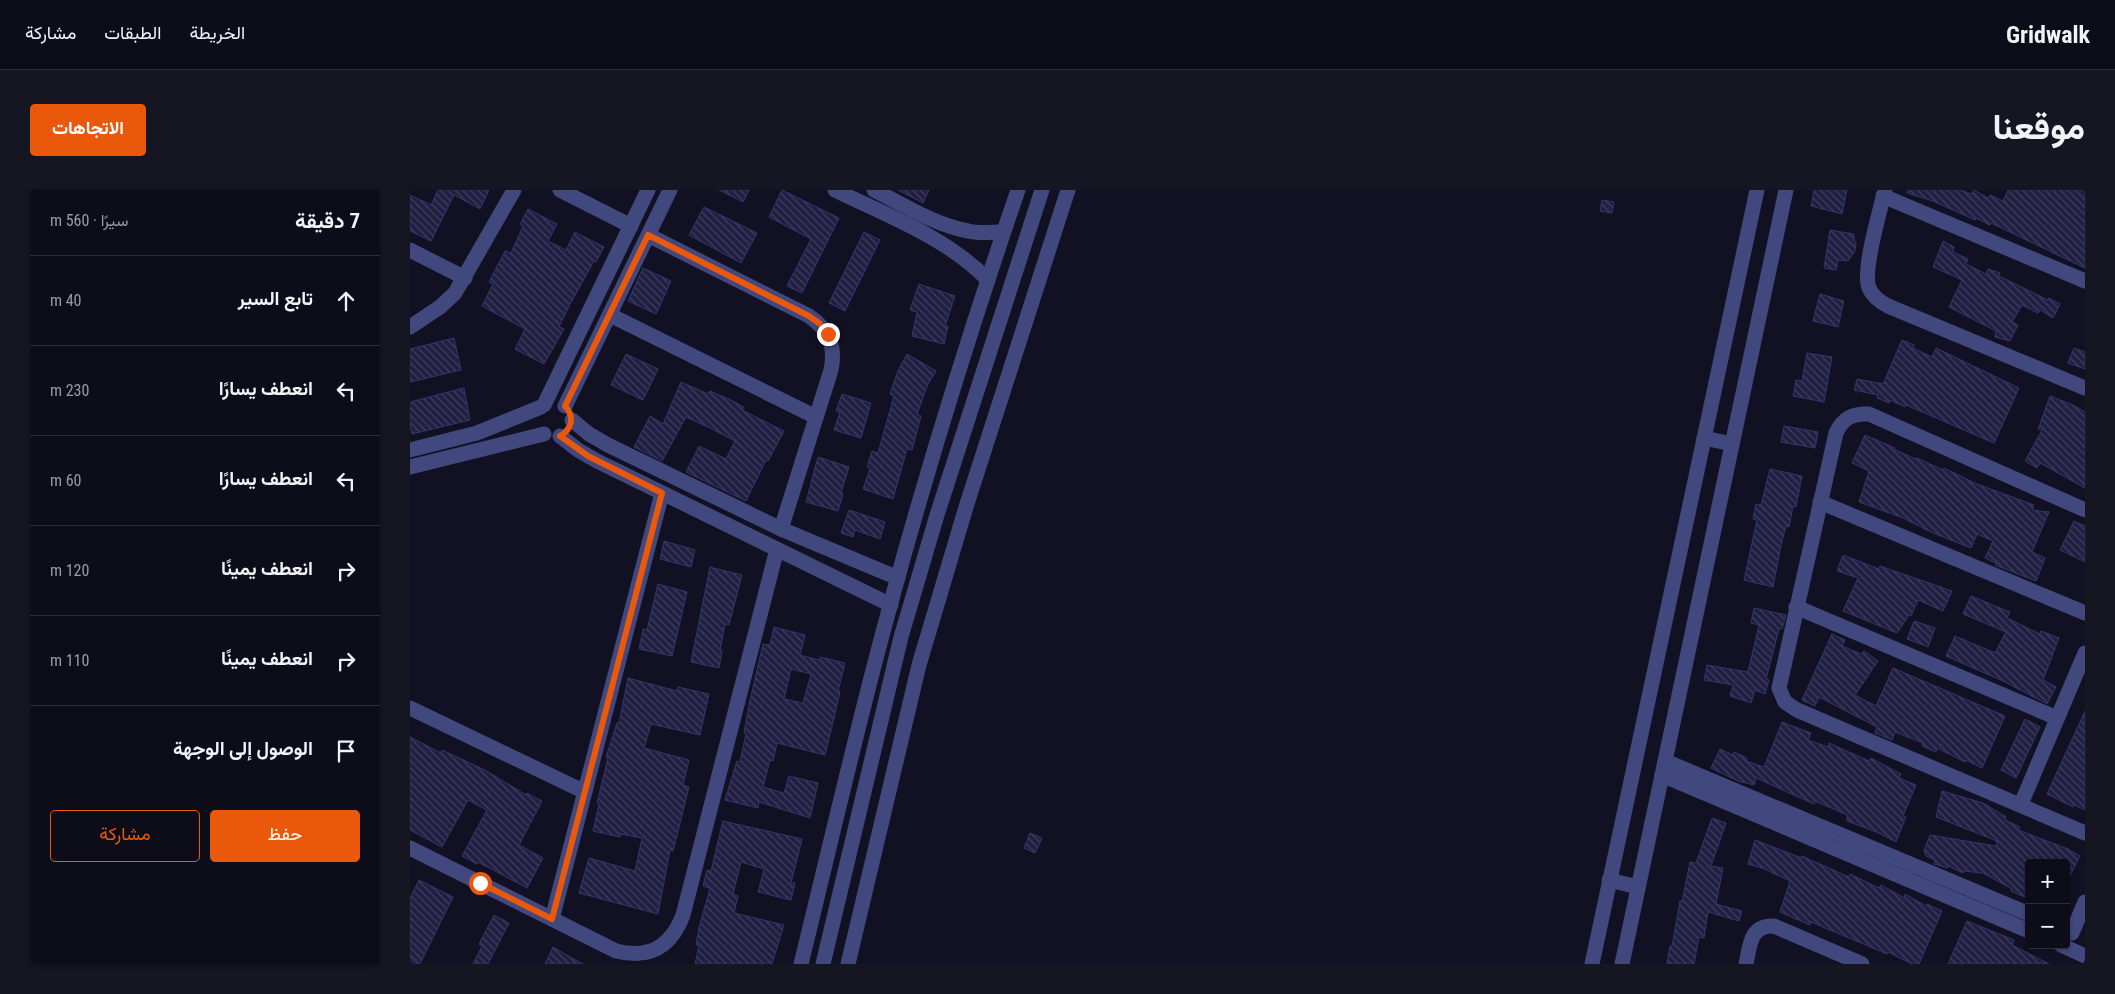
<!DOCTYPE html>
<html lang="ar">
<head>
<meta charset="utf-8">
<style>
	body { margin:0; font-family:"Roboto Condensed",Vazirmatn,sans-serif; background:#161623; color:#f1f3f6; direction:rtl }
	.controls { position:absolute; right:15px; bottom:15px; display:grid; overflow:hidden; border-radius:5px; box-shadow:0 1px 4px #0004 }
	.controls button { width:45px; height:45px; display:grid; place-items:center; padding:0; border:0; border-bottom:1px solid #2d2d39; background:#0d0d1a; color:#f1f3f6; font:25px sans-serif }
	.stop { position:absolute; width:15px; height:15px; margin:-11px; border:4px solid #ea580c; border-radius:50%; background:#fff }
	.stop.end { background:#ea580c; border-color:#fff; box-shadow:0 1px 5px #0008 }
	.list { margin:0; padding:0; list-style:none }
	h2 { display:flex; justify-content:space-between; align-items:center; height:65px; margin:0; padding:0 20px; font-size:21px }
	h2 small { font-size:16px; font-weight:400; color:#9a9ca2 }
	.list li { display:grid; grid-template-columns:32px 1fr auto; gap:15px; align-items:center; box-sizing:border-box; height:90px; padding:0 20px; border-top:1px solid #2d2d39 }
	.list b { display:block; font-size:19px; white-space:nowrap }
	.list em { font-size:16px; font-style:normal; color:#9a9ca2 }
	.actions { display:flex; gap:10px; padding:15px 20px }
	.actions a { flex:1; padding:11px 0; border:1px solid #ea580c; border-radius:5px; text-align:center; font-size:18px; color:#ea580c }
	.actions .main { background:#ea580c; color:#fff }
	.icon { flex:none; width:28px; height:28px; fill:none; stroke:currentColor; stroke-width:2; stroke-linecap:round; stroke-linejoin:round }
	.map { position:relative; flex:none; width:1675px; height:774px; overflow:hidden; direction:ltr; border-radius:5px }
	header { display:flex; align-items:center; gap:30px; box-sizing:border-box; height:70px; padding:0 25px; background:#0d0d1a; border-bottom:1px solid #2d2d39 }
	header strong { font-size:24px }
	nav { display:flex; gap:28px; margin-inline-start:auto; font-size:18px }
	.intro { display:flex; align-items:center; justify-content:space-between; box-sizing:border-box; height:120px; padding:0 30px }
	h1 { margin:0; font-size:35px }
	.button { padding:12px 22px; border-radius:5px; background:#ea580c; color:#fff; font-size:18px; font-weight:700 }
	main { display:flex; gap:30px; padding:0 30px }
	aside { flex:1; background:#0d0d1a; border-radius:5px; box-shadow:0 1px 4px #0004 }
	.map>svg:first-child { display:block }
	.building { fill:url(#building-back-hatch); stroke:#36346c; fill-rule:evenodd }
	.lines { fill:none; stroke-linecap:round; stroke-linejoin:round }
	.minor { stroke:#41487d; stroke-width:15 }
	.route { stroke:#ea580c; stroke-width:6 }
</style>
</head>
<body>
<header>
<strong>Gridwalk</strong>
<nav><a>الخريطة</a><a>الطبقات</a><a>مشاركة</a></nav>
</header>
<div class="intro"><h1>موقعنا</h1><a class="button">الاتجاهات</a></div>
<main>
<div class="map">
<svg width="1675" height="774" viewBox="0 0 1675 774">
	<defs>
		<pattern id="building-back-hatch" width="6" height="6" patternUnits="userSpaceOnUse" patternTransform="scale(1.25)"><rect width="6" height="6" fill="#201f42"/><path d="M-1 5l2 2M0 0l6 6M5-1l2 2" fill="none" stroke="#403f5e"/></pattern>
	</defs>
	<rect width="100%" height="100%" fill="#111123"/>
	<!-- building -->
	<g class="building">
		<path d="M28,0h51l-9,19 -26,-14 -23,46 -21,-10v-36l21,10z"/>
		<path d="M309,0h30l-6,12z"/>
		<path d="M372,0l57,28 -37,75 -15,-7 24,-47 -42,-22z"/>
		<path d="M488,0h31l-6,13z"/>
		<path d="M1404,0h33l-5,24 -31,-8z"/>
		<path d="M1498,0h52l12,4 2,-4 14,8 2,-3 13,6 5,-11h71l6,2v76l-94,-45 -1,2 -14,-7 -1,2 -42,-19 -26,-8z"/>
		<path d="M1192,10l12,2 -2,11 -12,-2z"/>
		<path d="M294,17l53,26 -16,30 -52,-28z"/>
		<path d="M118,19l29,15 -9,17 18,9 9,-18 29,15 -8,15 -2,-1 -25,45 -10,21 5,2 -20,35 -29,-15 10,-20 -43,-23 11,-22 -4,-2 16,-31 6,2 12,-27 -3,-2z"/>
		<path d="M1420,40l24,4v7l2,1 -1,9 -7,10 -10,-1 -2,10 -12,-2z"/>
		<path d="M454,42l16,8 -35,71 -16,-8z"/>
		<path d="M1533,51l11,6 -1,5 15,7 -2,5 20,10 2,-5 12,4 -1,3 49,24 1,-2 11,6 -7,14 -13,-8 -2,3 -16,-8 -10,17 6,3 -8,16 -15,-4 1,-6 -47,-24 13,-27 -29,-13z"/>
		<path d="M233,78l28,13 -15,33 -28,-13z"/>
		<path d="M509,94l36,12 -10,30h3l-4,18 -32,-8 5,-24 -7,-2z"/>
		<path d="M1410,104l24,7 -6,26 -25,-6z"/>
		<path d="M44,148l7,32 -51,12v-33z"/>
		<path d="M1492,150l12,5 -1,3 19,9 4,-9 83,40 -25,55 -88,-38 -1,2 -15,-7 -1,3 -12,-5 1,-3 -24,-5 3,-11 26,5z"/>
		<path d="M1664,158l11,4v17l-17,-6z"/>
		<path d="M1397,163l25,4 -8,45 -31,-6 3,-16 6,1z"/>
		<path d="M216,164l32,15 -15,31 -32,-15z"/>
		<path d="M497,164l29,17 -8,13 -11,30 4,2 -9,34 -5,-1 -14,50 -30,-10 7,-21 -3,-1 5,-16 6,2 16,-57 -4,-2 8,-23z"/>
		<path d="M271,192l27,12 2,-3 19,8 15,8 -2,3 42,21 -16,30 -2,-1 -20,41 -60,-29 13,-26 27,13 9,-18 -25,-13 -24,-11 -24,44 -28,-14 16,-31 13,8z"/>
		<path d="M54,198l6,32 -58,14 -2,-8v-24z"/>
		<path d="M432,204l29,9 -10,35 -27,-8 6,-18 -4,-1z"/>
		<path d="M1640,206l23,9 12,7v76l-45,-25 -3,5 -12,-7 17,-31 -4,-1z"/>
		<path d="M1374,236l34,6 -3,16 -34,-6z"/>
		<path d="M1455,245l30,13v2l21,9 1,-1 26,12 1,-2 33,16 57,21 -2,5 17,2 -17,40 13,6 -9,23 -41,-16 1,-2 -11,-5 8,-17 -16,-7 -6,14 -40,-16 -28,-14 -44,-16 10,-31 -17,-8z"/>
		<path d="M408,267l31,10 -8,26 2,1 -5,17 -32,-9z"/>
		<path d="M1360,279l32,7 -6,31 -3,-1 -4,21 -3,-1 -5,19 -8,42 -29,-7 13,-60 -4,-1 3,-15 5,1z"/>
		<path d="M439,320l36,12 -5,17 -25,-9 -2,7 -12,-4z"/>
		<path d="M1664,331l11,5v36l-25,-12z"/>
		<path d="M254,351l31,9 -4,17 -31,-8z"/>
		<path d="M1433,365l36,14 1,-3 72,25 -9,20 -25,-11 -7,16 -2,-1 -12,18 -54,-22 15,-33 -21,-7z"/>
		<path d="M300,377l32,8 -13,50 -4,-1 -5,26 2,1 -3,17 -28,-6z"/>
		<path d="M248,394l29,8 -15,64 -33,-7 4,-20 4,1z"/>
		<path d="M1561,406l39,16 -3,6 33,16 1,-3 18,7 -16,42 13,7 -9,17 -44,-23 -57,-25 9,-20 40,17 11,-21 -43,-18z"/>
		<path d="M1344,418l32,7 -4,14h-3l-13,50 3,1 -4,14 -10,-4 -4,13 -21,-7 3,-11 -29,-5 3,-15 41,7 11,-47 -8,-2z"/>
		<path d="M1504,431l21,7 -7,19 -21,-8z"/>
		<path d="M364,437l31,8 -5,20 19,5 1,-3 25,6 -7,28h2l-5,23 -10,41 -48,-12 -4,18 -3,-1 -7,27 21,6 5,-17 29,7 -8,35 -51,-16 -1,6 -33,-8 12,-39 3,1 6,-28 -2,-1 5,-28 14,-61 7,1zM381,479l20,5 -8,29 -19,-4z"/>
		<path d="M1422,444l13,6 -3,6 19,8 3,-3 14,10 -23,34 21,11 17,-38 112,48 -23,52 -16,-8 -1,2 -28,-14 -1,4 -14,-6 1,-3 -28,-11 -3,8 -17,-7 2,-6 -58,-30 -4,9 -13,-6z"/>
		<path d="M218,488l49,13 1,-4 31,7 -9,41 -49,-11 -7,24 45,12 -6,25 6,2 -16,64 -3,-1 -12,64 -79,-21 10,-35 46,13 7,-33 -22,-4v3l-27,-6 6,-27 -2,-1 11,-45 -2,-1 11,-34h2z"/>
		<path d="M1675,521v99l-11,-5 -1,2 -26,-13z"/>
		<path d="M1615,529l15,8 -24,51 -15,-8z"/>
		<path d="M1372,532l29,11 -3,7 20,7 1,-4 40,18 2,-3 30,16 -2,4 17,7 -13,31 3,1 -10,25 -17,-9 -32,-12v-6l-32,-14 -1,3 -58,-26 -2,7 -16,-4 -27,-13 9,-19 13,6 1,-3 13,6 -1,3 18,6z"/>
		<path d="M0,547l31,16 1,-3 43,20 41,25 1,-2 15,8 -23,44 24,13 -16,30 -49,-26 -1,2 -15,-8 25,-46 -19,-10 -26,47 -32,-17z"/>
		<path d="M1532,601l41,12 23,14 -1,3 15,7 -2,3 50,19 12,7 -14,27v-20h-37v36l-18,-8 1,-2 -29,-16 -19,-2 -1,2 -15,-7 -1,2 -13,-4 1,-4 -9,-4 -2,-5 6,-16 66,11 1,-5 -61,-24z"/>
		<path d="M1302,628l14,5 -15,43 12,2 -7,36 26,7 -3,10 -31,-9 -4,26 -5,-1 -5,27h-27l3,-18h2l8,-45 2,1 8,-40 6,1z"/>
		<path d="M313,631l79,18 -11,44h4l-4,17 -33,-8 6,-23 -23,-7 -8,32 5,2 -4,17 50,12 -12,39h-77l4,-18 -3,-1 3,-17 11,-40 -7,-2 4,-16 4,1z"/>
		<path d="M620,643l12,5 -7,15 -11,-5z"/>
		<path d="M1345,650l47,18v-2l47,21 1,-3 29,14 2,-3 23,13 1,-4 21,12 1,-2 15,7 -23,53h-7l-24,-12 -1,2 -76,-32 -1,3 -30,-13 10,-31 -28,-13 -14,-4z"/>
		<path d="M9,690l34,17 -33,67h-10v-66z"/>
		<path d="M84,725l15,8 -21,41h-15l9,-18 -3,-2z"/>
		<path d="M1557,731l47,19 -2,5 37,19h-101z"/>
		<path d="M143,757l17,10 13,7h-38z"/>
	</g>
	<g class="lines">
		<!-- minor -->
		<g class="minor">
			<path d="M150,0l71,36"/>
			<path d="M425,0c53,26 111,47 153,90"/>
			<path d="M464,0c30,15 61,35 94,41 11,3 24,1 35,1"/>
			<path d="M1475,0c-5,21 -23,81 -16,98 4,9 11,14 19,18l197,82"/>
			<path d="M1473,6l202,85"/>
			<path d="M238,45l161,81c20,14 27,30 22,54l-50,159"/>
			<path d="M0,60l55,28"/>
			<path d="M200,125l206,102"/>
			<path d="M0,137l30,-20 15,-14 59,-103"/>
			<path d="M134,215l104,-215"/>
			<path d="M155,216l105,-216"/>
			<path d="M162,230l17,14 19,11 173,84 117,49"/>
			<path d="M150,246l18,14 19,11 294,144"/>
			<path d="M1294,248l28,6"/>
			<path d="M0,260l67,-17 64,-26"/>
			<path d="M0,277l134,-33"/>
			<path d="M1410,312l265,111"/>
			<path d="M1675,320l-216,-96c-16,-1 -26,4 -33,19l-57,255 6,14 12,8 288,123"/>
			<path d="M1386,417l261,111"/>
			<path d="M0,518l175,84"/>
			<path d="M1255,571l364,153"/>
			<path d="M1252,585l367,156"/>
			<path d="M1611,614l64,-151"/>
			<path d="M0,658l206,103c33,8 55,-4 67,-36l94,-366"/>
			<path d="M1199,690l29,7"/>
			<path d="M142,729l110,-426"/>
			<path d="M1662,743l13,-31"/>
			<path d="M1651,755l24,11"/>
			<path d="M391,774c24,-98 47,-197 72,-294 42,-162 91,-322 145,-480"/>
			<path d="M413,774l78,-327 36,-122 105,-325"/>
			<path d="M438,774l71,-299 47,-158 102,-317"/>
			<path d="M1182,774l165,-774"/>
			<path d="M1212,774l164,-774"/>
			<path d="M1336,774c4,-19 4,-39 28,-38l88,38"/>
		</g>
	</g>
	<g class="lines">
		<!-- route -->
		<path class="route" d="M70,693l72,36 110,-426 -74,-37 -28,-20c12,-7 15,-19 5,-30l83,-171 161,81 11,8 8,10"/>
	</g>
</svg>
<div class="controls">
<button>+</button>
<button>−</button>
</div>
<div class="stop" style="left:70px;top:693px"></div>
<div class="stop end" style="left:418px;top:144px"></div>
</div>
<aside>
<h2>7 دقيقة<small>سيرًا · 560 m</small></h2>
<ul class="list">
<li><svg class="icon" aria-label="ahead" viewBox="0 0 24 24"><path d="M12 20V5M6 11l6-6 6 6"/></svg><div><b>تابع السير</b></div><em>40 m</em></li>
<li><svg class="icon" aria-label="left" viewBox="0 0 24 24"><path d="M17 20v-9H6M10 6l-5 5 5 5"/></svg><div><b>انعطف يسارًا</b></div><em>230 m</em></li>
<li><svg class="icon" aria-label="left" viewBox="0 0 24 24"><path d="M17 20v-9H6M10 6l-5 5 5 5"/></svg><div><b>انعطف يسارًا</b></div><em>60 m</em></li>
<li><svg class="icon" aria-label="right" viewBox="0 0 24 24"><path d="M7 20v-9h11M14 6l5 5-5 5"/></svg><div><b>انعطف يمينًا</b></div><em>120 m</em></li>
<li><svg class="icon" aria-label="right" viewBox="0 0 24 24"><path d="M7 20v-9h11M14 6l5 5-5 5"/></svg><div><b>انعطف يمينًا</b></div><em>110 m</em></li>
<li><svg class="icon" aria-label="arrive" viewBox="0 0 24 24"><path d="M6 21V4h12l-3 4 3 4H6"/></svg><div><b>الوصول إلى الوجهة</b></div></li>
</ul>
<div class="actions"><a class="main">حفظ</a><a>مشاركة</a></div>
</aside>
</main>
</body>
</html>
